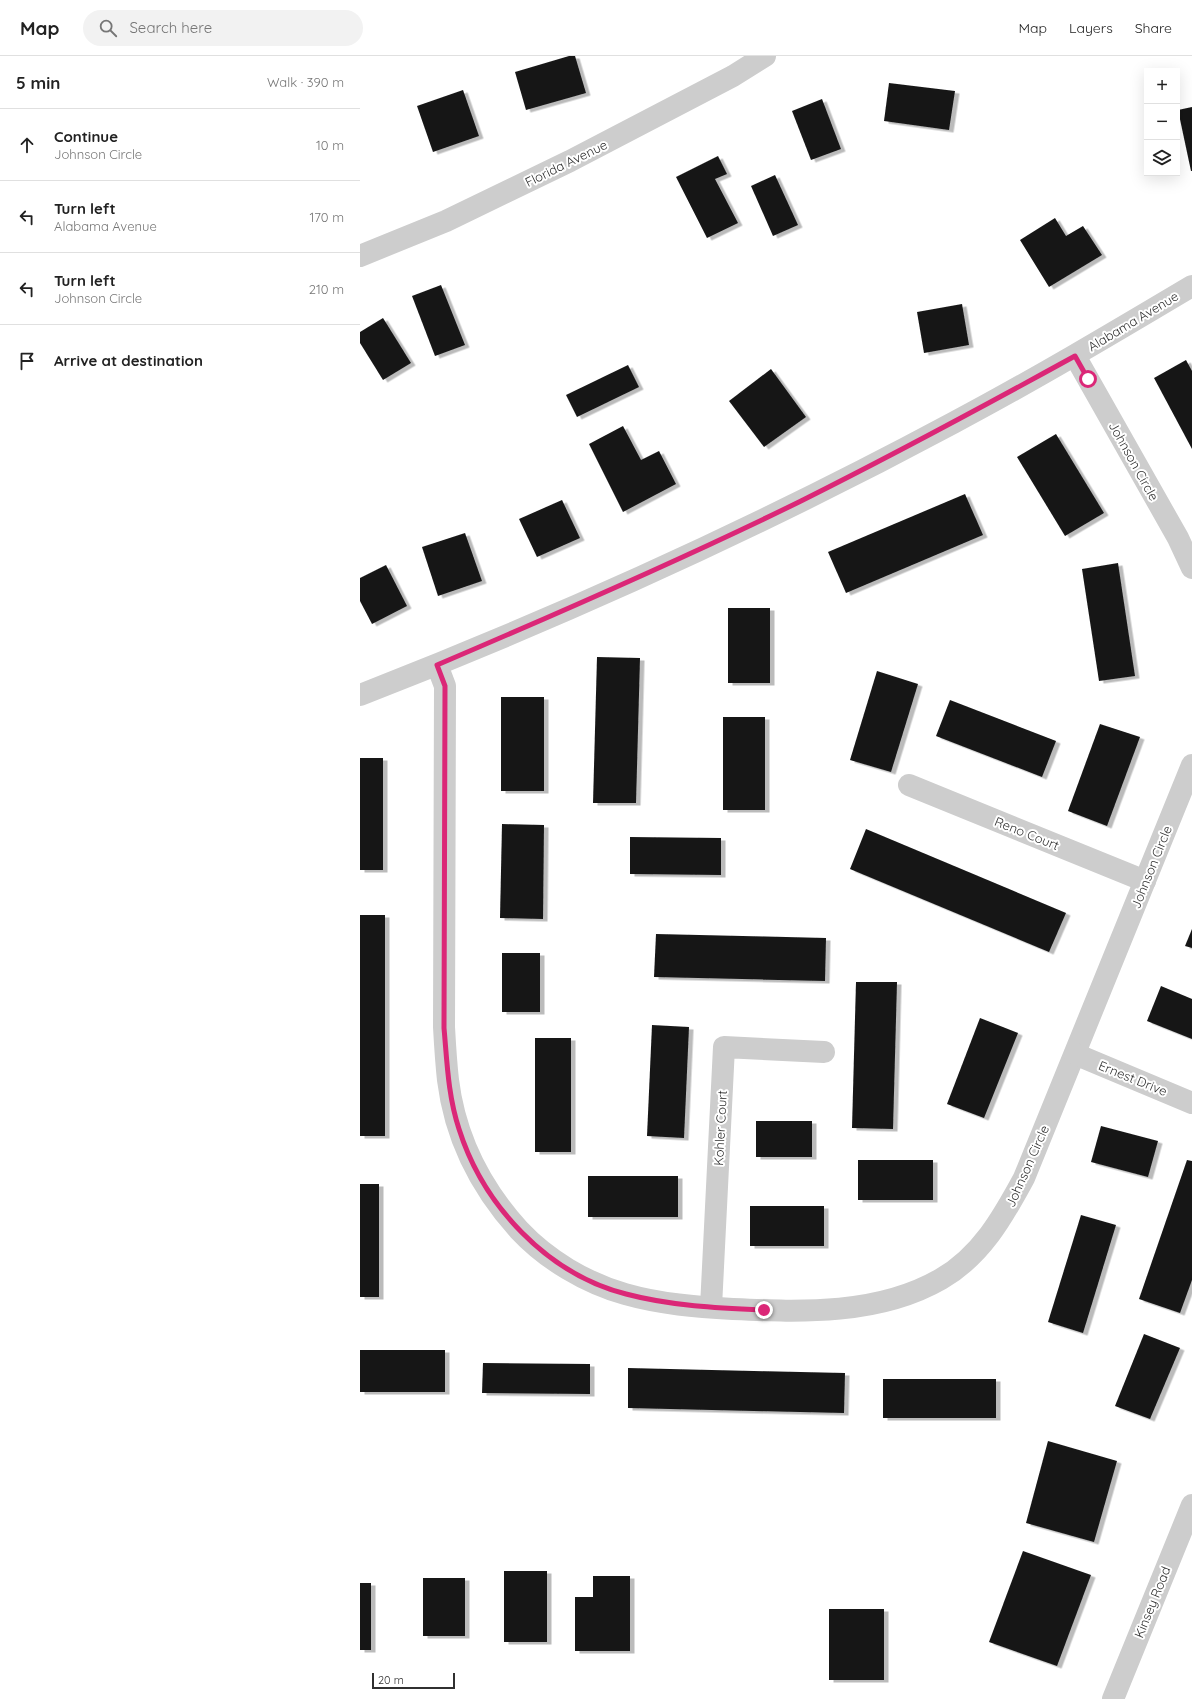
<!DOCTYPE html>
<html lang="en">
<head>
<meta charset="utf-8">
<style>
	body { margin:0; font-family:Quicksand,sans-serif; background:#f2f2f2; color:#222 }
	.controls { position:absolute; right:12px; top:12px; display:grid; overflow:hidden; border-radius:0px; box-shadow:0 4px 16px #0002 }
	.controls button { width:36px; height:36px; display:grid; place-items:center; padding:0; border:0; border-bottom:1px solid #e0e0e0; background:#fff; color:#222; font:20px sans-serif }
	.scale { position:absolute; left:12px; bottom:10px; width:83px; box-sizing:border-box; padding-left:4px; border:2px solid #303030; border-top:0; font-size:11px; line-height:14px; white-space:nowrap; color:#303030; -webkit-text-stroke:3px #fff; paint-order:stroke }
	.stop { position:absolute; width:12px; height:12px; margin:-9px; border:3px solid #db2777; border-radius:50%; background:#fff }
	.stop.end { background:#db2777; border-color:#fff; box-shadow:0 1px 4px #0008 }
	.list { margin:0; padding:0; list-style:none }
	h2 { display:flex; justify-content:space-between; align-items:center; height:52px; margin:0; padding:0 16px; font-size:17px }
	h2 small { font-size:13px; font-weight:400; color:#767676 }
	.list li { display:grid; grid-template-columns:26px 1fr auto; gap:12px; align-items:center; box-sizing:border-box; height:72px; padding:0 16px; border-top:1px solid #e0e0e0 }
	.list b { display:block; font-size:15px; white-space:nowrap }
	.list p { margin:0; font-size:13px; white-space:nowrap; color:#767676 }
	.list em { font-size:13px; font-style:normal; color:#767676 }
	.icon { flex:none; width:22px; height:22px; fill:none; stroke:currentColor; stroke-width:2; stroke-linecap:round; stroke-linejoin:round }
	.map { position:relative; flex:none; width:832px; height:1643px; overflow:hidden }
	header { display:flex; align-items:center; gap:24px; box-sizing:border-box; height:56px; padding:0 20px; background:#fff; border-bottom:1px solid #e0e0e0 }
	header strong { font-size:19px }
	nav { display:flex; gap:22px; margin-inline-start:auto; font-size:14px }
	.search { width:280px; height:36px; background:#f2f2f2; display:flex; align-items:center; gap:10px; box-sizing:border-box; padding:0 14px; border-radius:22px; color:#767676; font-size:15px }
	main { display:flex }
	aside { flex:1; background:#fff }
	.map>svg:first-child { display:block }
	.building { fill:#171717; filter:url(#shadow) }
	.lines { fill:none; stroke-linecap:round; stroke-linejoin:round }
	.minor { stroke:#cdcdcd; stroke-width:22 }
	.route { stroke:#db2777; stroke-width:5 }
	.labels { text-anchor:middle; stroke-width:4; stroke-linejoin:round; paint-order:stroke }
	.street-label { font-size:13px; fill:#303030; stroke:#fff }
</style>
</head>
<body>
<header>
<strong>Map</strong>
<div class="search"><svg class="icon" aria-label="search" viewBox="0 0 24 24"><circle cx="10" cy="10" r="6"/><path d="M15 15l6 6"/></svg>Search here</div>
<nav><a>Map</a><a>Layers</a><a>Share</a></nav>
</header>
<main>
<aside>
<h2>5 min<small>Walk · 390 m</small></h2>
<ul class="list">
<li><svg class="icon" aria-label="ahead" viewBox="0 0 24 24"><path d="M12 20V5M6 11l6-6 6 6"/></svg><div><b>Continue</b><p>Johnson Circle</p></div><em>10 m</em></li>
<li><svg class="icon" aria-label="left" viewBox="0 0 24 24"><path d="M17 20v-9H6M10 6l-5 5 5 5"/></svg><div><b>Turn left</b><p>Alabama Avenue</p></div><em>170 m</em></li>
<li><svg class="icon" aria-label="left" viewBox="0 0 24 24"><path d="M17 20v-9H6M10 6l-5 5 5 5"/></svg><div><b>Turn left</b><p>Johnson Circle</p></div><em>210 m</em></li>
<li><svg class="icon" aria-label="arrive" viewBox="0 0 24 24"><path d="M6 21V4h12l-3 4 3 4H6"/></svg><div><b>Arrive at destination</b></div></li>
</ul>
</aside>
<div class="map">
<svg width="832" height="1643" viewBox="0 0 832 1643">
	<defs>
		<filter id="shadow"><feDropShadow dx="4.5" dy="2.5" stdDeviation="0" flood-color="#0004"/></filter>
	</defs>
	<rect width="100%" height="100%" fill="#fff"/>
	<!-- building -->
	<g class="building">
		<path d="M209,0h6l11,37 -60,17 -11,-38z"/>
		<path d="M529,27l66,8 -6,39 -65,-9z"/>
		<path d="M103,34l16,46 -46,16 -16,-46z"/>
		<path d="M462,43l19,50 -30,11 -19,-49z"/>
		<path d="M832,51v64h-1l-13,-61z"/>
		<path d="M358,100l9,18 -12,5 23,44 -31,15 -31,-61z"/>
		<path d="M415,119l23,50 -25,11 -22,-50z"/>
		<path d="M695,162l11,18 17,-10 19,29 -53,32 -29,-47z"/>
		<path d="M81,229l24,60 -30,11 -23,-60z"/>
		<path d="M602,248l7,41 -45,8 -7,-41z"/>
		<path d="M23,262l28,45 -28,17 -23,-37v-11z"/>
		<path d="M826,304l6,11v78l-38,-71z"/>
		<path d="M268,309l11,22 -62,30 -11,-22z"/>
		<path d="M411,313l35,48 -42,30 -35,-46z"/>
		<path d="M263,370l18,34 18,-9 17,33 -53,28 -34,-68z"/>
		<path d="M696,378l48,79 -39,23 -48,-79z"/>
		<path d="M605,438l18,41 -137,58 -18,-41z"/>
		<path d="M202,444l18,38 -43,19 -18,-38z"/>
		<path d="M105,477l17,48 -44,15 -16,-49z"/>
		<path d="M758,507l17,113 -36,5 -17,-112z"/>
		<path d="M26,509l21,41 -35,18 -12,-23v-23z"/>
		<rect x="368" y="552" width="42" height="75"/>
		<path d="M237,601l43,1 -4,145h-43z"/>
		<path d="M517,615l41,13 -27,88 -41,-12z"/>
		<rect x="141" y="641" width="43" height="94"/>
		<path d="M590,644l106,41 -14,36 -106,-41z"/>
		<rect x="363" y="661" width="42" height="93"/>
		<path d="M740,668l40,13 -33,89 -39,-15z"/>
		<rect x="0" y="702" width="23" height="112"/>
		<path d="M142,768l42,1 -1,94 -43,-1z"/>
		<path d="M506,773l200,84 -17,39 -199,-83z"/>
		<path d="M270,781l91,1v37l-91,-1z"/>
		<rect x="0" y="859" width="25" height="221"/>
		<path d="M832,873v19l-7,-2z"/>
		<path d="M296,878l170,4 -1,43 -171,-4z"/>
		<rect x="142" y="897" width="38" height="59"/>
		<path d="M496,926h41l-4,147 -41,-1z"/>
		<path d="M801,930l31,13v40l-45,-18z"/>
		<path d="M620,962l38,15 -34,85 -37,-14z"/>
		<path d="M292,969l37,2 -5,111 -37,-2z"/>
		<rect x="175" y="982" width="36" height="114"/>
		<rect x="396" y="1065" width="56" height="36"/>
		<path d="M741,1070l57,15 -10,36 -57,-15z"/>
		<rect x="498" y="1104" width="75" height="40"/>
		<path d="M827,1104l5,1v119l-12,33 -41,-14z"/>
		<rect x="228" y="1120" width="90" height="41"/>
		<rect x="0" y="1128" width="19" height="113"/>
		<rect x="390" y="1150" width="74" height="40"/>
		<path d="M721,1159l35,10 -33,108 -35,-11z"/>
		<path d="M784,1278l36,14 -30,71 -35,-13z"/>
		<rect x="0" y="1294" width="85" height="42"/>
		<path d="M123,1307l107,1v30l-108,-1z"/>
		<path d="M268,1312l217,5 -1,40 -216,-5z"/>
		<rect x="523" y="1323" width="113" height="39"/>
		<path d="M688,1385l69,20 -23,81 -68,-19z"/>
		<path d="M663,1495l68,24 -34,91 -68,-24z"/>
		<rect x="144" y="1515" width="43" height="71"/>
		<path d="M233,1520h37v75h-55v-54h18z"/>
		<rect x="63" y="1522" width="42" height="58"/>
		<rect x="0" y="1527" width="11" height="67"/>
		<rect x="469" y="1553" width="55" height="71"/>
	</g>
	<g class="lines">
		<!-- minor -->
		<g class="minor">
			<path d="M0,200l86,-35 124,-60 163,-85 32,-20"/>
			<path d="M715,300l103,182 14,30"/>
			<path d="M77,609l8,21 -1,341c1,18 2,35 4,53 7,57 33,108 71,150 28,30 67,53 106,64 35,10 72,13 108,15 69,3 146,6 208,-30 40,-23 62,-62 83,-101l168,-413"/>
			<path d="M0,639c203,-79 401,-169 593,-272 81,-43 160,-90 239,-137"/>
			<path d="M549,729l236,96"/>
			<path d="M715,998l117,49"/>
			<path d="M351,1251l13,-260 100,5"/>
			<path d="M753,1643l79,-194"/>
		</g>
	</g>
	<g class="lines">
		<!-- route -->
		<path class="route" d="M404,1254c-46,-2 -93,-4 -138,-16 -79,-20 -143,-89 -167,-165 -11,-33 -12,-68 -15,-101l1,-342 -8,-21c122,-52 244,-105 364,-164 92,-46 183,-95 274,-145l13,23"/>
	</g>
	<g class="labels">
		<!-- street labels -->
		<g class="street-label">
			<text transform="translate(206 107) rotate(-26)" y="5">Florida Avenue</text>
			<text transform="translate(773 265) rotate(-31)" y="5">Alabama Avenue</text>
			<text transform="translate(774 405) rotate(61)" y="5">Johnson Circle</text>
			<text transform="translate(667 777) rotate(22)" y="5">Reno Court</text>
			<text transform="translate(791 811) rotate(-68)" y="5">Johnson Circle</text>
			<text transform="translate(773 1022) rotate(22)" y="5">Ernest Drive</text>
			<text transform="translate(360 1072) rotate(-87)" y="5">Kohler Court</text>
			<text transform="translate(667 1110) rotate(-66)" y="5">Johnson Circle</text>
			<text transform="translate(792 1546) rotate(-68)" y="5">Kinsey Road</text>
		</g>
	</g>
</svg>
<div class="controls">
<button>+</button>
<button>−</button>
<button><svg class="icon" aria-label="layers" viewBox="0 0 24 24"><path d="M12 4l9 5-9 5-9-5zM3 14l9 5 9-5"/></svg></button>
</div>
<div class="scale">20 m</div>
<div class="stop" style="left:728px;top:323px"></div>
<div class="stop end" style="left:404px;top:1254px"></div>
</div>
</main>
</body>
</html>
